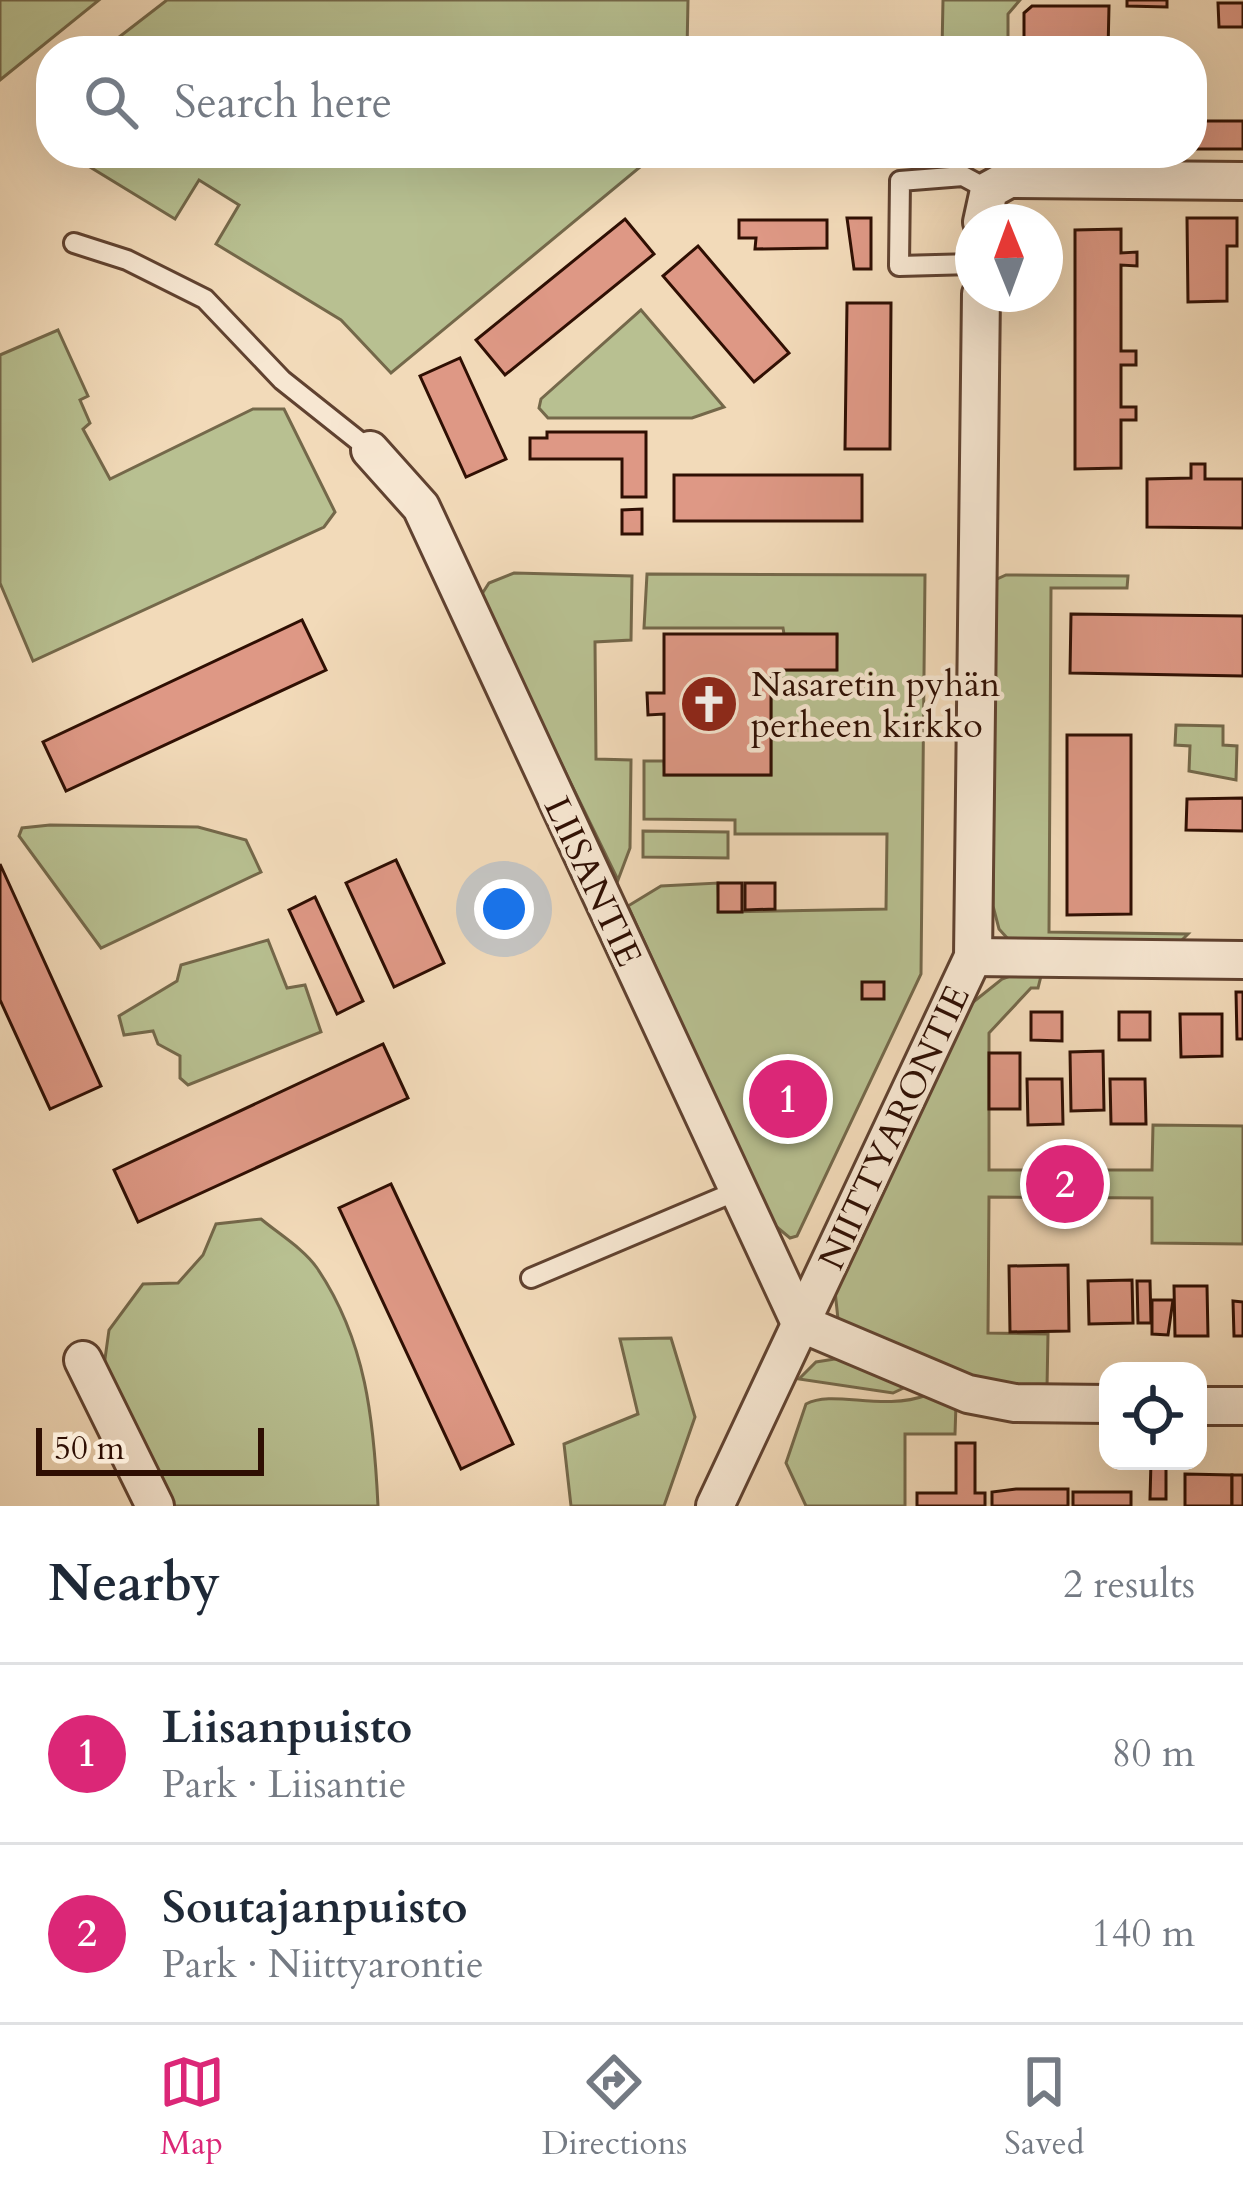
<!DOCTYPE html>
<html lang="en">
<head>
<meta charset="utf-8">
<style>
	body { margin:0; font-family:Cardo,serif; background:#f2f2f3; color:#1f2937 }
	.controls { position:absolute; right:36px; bottom:36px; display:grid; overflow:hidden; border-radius:24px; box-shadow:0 12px 48px #0002 }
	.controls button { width:108px; height:108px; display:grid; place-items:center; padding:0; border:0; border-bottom:3px solid #e0e1e3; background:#fff; color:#1f2937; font:60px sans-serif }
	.compass { position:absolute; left:955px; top:204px; width:108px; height:108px; border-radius:50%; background:#fff; box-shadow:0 12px 48px #0002; rotate:359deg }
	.scale { position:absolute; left:36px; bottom:30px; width:228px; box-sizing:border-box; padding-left:12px; border:6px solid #2f0f03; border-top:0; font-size:33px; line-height:42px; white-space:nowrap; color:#2f0f03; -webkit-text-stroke:9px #f7e7d2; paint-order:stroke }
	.you { position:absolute; left:504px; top:909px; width:42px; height:42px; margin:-30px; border:9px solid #fff; border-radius:50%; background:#1a73e8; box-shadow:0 0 0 18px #1a73e833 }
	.badge { display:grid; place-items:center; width:78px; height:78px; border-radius:50%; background:#db2777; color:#fff; font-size:39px; font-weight:700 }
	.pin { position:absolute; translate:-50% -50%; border:6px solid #fff; box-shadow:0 3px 12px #0006 }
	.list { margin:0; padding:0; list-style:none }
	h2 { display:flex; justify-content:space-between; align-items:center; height:156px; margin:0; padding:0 48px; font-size:51px }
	h2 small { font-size:39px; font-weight:400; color:#747a83 }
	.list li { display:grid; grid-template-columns:78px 1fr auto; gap:36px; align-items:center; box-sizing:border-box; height:180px; padding:0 48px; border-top:3px solid #e0e1e3 }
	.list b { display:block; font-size:45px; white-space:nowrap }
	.list p { margin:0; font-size:39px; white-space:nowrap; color:#747a83 }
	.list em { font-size:39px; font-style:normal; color:#747a83 }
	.icon { flex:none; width:66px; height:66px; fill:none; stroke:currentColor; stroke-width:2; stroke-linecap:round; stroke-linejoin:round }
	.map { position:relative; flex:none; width:1243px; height:1506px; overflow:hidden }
	.search { position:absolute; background:#fff; box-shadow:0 12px 48px #0002; left:36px; right:36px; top:36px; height:132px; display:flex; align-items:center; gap:30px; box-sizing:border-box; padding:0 42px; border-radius:48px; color:#747a83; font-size:45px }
	.sheet { height:516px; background:#fff }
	nav { display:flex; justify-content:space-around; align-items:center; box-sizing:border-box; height:168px; border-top:3px solid #e0e1e3; background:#fff; font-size:33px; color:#747a83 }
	nav a { display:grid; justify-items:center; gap:6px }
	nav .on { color:#db2777 }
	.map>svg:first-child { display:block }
	.green { fill:#b8c091; stroke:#74684a; stroke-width:3 }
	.building { fill:#de9885; stroke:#2f0f03; stroke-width:3 }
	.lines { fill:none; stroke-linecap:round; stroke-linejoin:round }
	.lane-casing { stroke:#604230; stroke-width:24 }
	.street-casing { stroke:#604230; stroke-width:42 }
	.lane { stroke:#f7e7d2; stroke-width:18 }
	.street { stroke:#f7e7d2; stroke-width:36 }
	.labels { text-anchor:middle; stroke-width:9; stroke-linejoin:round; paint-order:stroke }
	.poi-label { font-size:36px; fill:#2f0f03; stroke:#f7e7d2; text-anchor:start }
	.street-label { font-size:36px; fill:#2f0f03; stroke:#f7e7d2 }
</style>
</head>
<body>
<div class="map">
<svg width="1243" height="1506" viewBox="0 0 1243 1506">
	<rect width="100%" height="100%" fill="#f2dab9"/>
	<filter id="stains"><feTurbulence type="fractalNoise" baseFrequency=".00167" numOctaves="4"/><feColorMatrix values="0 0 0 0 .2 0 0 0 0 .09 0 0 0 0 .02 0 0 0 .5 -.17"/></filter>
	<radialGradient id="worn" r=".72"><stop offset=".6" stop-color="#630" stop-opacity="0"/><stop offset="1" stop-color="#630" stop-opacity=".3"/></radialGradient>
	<!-- green -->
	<g class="green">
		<path d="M0,0h99l-99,80z"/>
		<path d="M167,0h521l-1,51h-586z"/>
		<path d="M943,0h77l-12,14v37h-66z"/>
		<path d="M862,41v10h-159v-8z"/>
		<path d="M67,153h590l-266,220 -50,-53 -125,-76 23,-39 -40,-25 -24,39z"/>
		<path d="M942,153h191l-7,12 -184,-1z"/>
		<path d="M641,310l83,97 -32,11h-144l-9,-10 2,-9z"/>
		<path d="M58,330l30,66 -8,4 10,23 -7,6 27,50 143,-70h31l51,103 -11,15 -291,134 -33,-78v-228z"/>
		<path d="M514,573l118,3 -1,64 -36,2 1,117 35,1 -1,88 -12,32 -138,-283 9,-14z"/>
		<path d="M647,574l278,1 -4,399 -124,262 -7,2 -18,-15 -144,-317 33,-20 57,-3 1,29 167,-3 1,-75h-152v-14l-91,-1v-58h20l1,14h106v-105h65l1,-35 -53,-1 -1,-6h-139z"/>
		<path d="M1006,575l122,1 -1,12h-76l-2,344 139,2 -14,14 -165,-8 -10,-11 -6,-23 2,-326z"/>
		<path d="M1176,725l47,1v19l14,1 -1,34 -47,-9 1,-25 -15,-1z"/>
		<path d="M50,825l148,2 48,13 15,32 -160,76 -82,-112 3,-8z"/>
		<path d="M643,831l85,1v26l-85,-1z"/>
		<path d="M268,940l19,48 18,-3 16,47 -133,53 -8,-7v-22l-22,-12 -5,-13 -29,4 -5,-19 58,-35 4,-16z"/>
		<path d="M1021,972h21l-4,16h-7l-42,45v137h163l1,-45 90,1v118l-91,-1v-45l-163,-1 -1,136 60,1 -1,54 -34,4 -166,-61 -9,-12 -3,-28 137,-288 30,-24z"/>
		<path d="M261,1219c18,15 43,30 56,49 49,72 57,153 61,238h-205l-69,-140 5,-36 34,-46 35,-1 25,-28 13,-31z"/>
		<path d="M671,1338l24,79 -31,89h-93l-7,-62 74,-30 -18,-75z"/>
		<path d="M841,1358l69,27 -17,8 -94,-14 17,-17z"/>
		<path d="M927,1395l29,9 -1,30h-50v72h-99l-20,-43 20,-59c27,-15 76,8 121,-9z"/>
	</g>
	<!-- building -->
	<g class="building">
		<path d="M1127,0h40v7l-40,-1z"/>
		<path d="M1218,3h25v24h-24z"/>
		<path d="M1032,6h77l-1,45 -58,-6 -5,6h-21v-38z"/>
		<rect x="1192" y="121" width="51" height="28"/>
		<path d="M847,218h24v51h-17z"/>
		<path d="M1187,218h50v28h-10v55l-39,1z"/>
		<path d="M625,219l29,35 -149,121 -29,-35z"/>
		<path d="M739,220h88v28l-72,1 1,-11h-17z"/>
		<path d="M1121,229v24l16,-1v14l-16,-1v86h15v14h-15v42h15v13h-15v48l-46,1v-239z"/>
		<path d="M698,246l91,107 -35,29 -91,-106z"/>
		<path d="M847,303h44l-1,146h-45z"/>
		<path d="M460,358l46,101 -40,18 -46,-101z"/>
		<path d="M547,432h99v65h-24v-38h-92v-21h17z"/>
		<path d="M1191,464h14v15h38v49l-96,-1v-48l44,-1z"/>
		<rect x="674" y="475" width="188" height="46"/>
		<path d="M642,509v25h-20v-24z"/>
		<path d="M1071,614l172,2v60l-173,-3z"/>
		<path d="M302,620l24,50 -260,121 -23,-49z"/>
		<path d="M664,634h173v36h-66v105h-107v-61l-16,1 -1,-22h17z"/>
		<path d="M1067,735h64v179l-64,1z"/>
		<path d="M1243,798v33l-57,-1 1,-31z"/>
		<path d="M396,860l48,103 -50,24 -48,-104z"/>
		<path d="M0,864l101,222 -51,23 -50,-109z"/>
		<rect x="718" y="883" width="24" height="29"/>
		<path d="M745,883h30v26l-30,1z"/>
		<path d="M315,897l48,104 -26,13 -48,-104z"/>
		<rect x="862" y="982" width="22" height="17"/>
		<path d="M1236,992h7v47h-6z"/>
		<path d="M1031,1012h31v29l-31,-1z"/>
		<rect x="1119" y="1012" width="31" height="28"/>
		<path d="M1180,1014h42v42l-41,1z"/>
		<path d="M383,1044l25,54 -270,124 -24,-52z"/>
		<path d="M1103,1051l1,59 -33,1 -1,-59z"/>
		<rect x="989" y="1053" width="31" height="56"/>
		<path d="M1027,1079h35l1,45 -35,1z"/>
		<path d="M1110,1079h35l1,45h-35z"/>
		<path d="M391,1184l122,260 -52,25 -122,-261z"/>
		<path d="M1068,1265l1,66 -59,1 -1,-66z"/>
		<path d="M1132,1280l1,43 -44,1 -1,-43z"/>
		<path d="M1137,1281h13l1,42h-13z"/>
		<path d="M1174,1286h33l1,50h-33z"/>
		<path d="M1152,1300h21l-5,35 -16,-1z"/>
		<path d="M1233,1301l10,1v34h-9z"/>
		<path d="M956,1443h19v50h10v13h-68v-13h39z"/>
		<path d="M1151,1461h15v38h-16z"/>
		<path d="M1185,1474l47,1v31h-47z"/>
		<rect x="1232" y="1475" width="11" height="31"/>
		<path d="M1016,1489h52v17h-76v-14z"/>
		<rect x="1073" y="1492" width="58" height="14"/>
	</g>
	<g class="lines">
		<!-- lane casing -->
		<g class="lane-casing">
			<g id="lane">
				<path d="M74,243l53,17 78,39 77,81 88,70"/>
				<path d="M973,264l-74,2 1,-85 63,-5 26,14"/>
				<path d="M531,1278l208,-88"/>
			</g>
		</g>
		<!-- street casing -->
		<g class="street-casing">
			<g id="street">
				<path d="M982,222l7,-32 20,-11 234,2"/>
				<path d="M370,450l51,57 379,816 168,71 47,9 93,1"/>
				<path d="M973,957l270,3"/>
				<path d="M83,1360l72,146"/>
				<path d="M1198,1406h45"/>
				<path d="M715,1506l258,-549 8,-663"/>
			</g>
		</g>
		<!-- lane -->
		<use href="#lane" class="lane"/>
		<!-- street -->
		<use href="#street" class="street"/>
	</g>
	<!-- icons -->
	<defs>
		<g id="church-disc" transform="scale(3)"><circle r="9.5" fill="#8f2418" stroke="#f7e7d2"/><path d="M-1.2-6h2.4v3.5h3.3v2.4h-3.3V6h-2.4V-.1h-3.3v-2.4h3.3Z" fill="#fff"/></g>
	</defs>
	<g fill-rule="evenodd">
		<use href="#church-disc" x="709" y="704"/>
	</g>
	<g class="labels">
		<!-- poi labels -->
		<g class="poi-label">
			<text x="751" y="696">Nasaretin pyhän<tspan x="751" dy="41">perheen kirkko</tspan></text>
		</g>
		<!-- street labels -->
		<g class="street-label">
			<text transform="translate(594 881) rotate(65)" y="13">LIISANTIE</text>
			<text transform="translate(893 1127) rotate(-65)" y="13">NIITTYARONTIE</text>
		</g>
	</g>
	<rect width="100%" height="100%" filter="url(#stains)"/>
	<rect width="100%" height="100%" fill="url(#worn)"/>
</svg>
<div class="controls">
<button><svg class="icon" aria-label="locate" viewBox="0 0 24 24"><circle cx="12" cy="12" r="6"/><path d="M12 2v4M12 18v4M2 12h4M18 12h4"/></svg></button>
</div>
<svg class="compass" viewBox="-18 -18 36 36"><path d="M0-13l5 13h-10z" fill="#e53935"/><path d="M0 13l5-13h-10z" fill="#747a83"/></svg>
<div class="scale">50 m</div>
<div class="you"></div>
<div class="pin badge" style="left:788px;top:1099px">1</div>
<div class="pin badge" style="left:1065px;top:1184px">2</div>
<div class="search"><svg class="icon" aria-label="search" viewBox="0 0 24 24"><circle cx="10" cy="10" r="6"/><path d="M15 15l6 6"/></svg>Search here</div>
</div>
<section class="sheet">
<h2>Nearby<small>2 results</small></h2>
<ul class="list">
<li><span class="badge">1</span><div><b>Liisanpuisto</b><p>Park · Liisantie</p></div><em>80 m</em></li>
<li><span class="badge">2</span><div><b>Soutajanpuisto</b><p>Park · Niittyarontie</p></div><em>140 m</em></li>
</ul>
</section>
<nav>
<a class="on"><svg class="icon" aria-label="map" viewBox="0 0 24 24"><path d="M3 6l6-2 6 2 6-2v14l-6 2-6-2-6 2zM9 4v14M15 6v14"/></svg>Map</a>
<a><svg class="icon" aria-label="directions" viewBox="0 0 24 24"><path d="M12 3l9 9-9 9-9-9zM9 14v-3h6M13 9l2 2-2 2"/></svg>Directions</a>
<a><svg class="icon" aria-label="saved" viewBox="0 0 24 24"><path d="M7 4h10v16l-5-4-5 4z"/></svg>Saved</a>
</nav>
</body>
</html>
